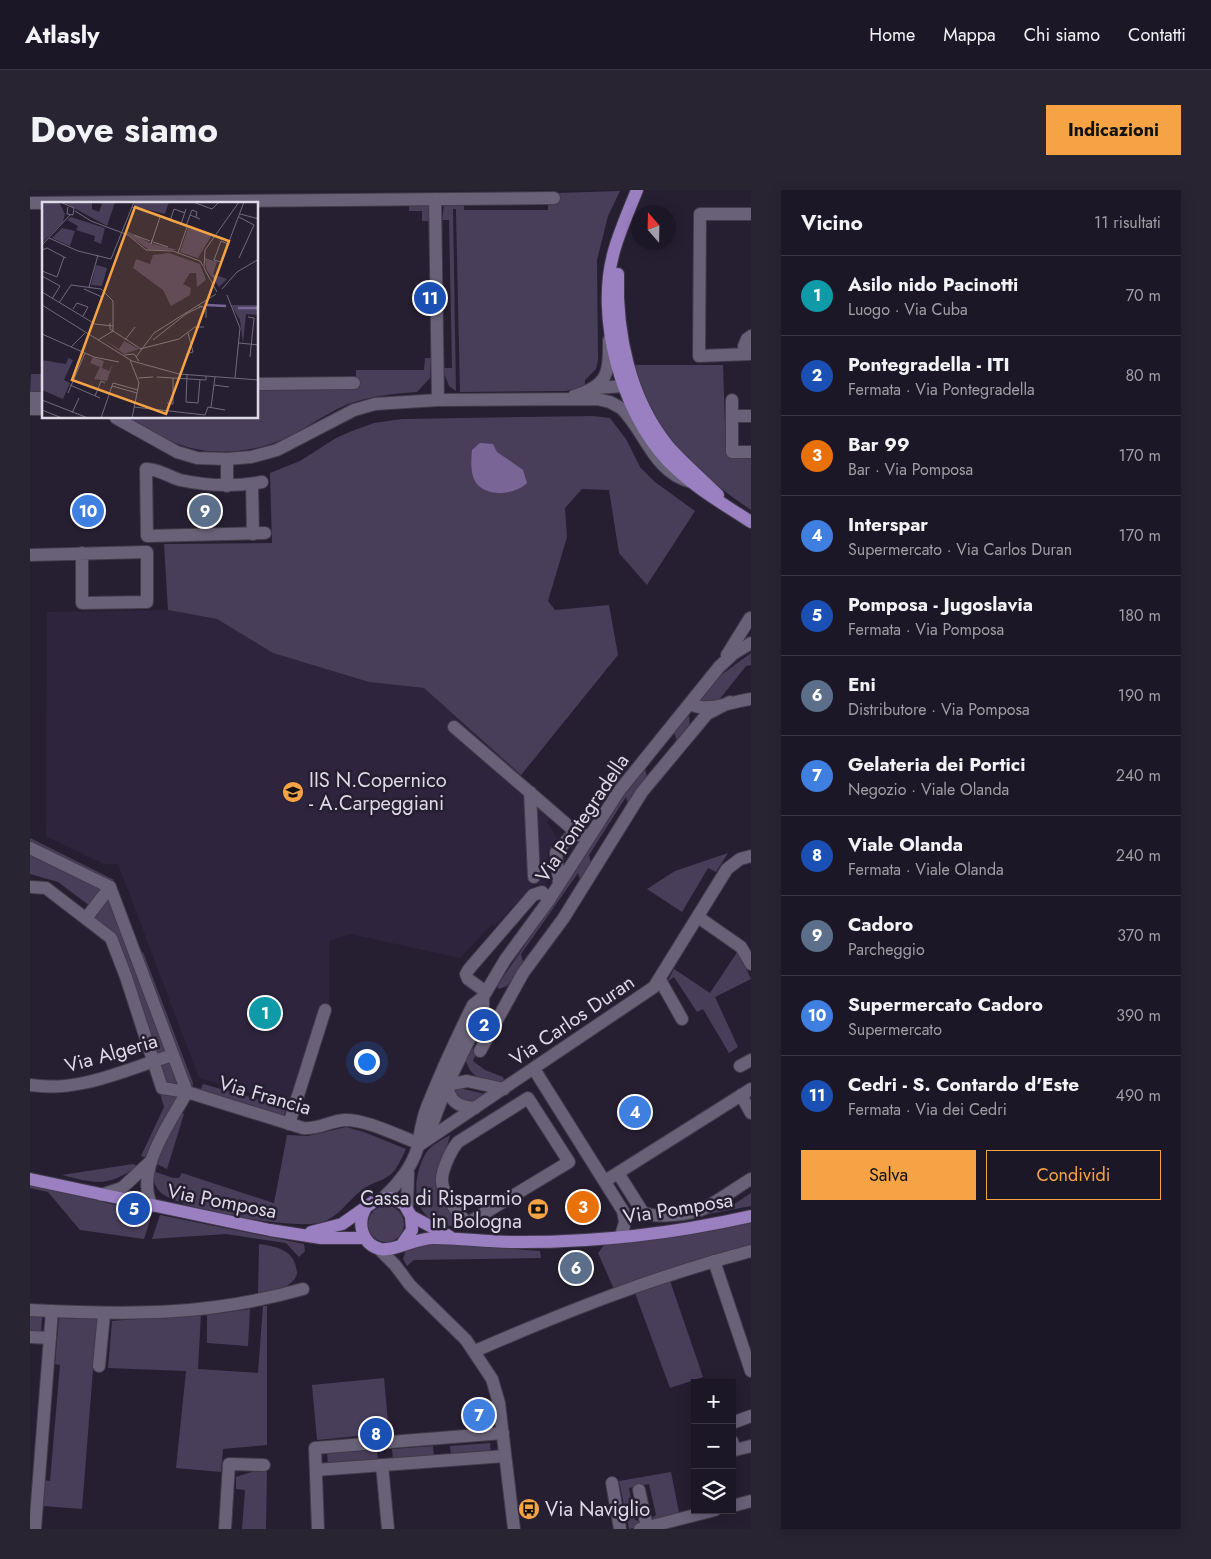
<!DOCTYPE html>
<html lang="it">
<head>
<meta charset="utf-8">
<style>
	body { margin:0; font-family:Jost,sans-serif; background:#292432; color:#f1f3f6 }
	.controls { position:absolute; right:15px; bottom:15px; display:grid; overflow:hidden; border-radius:0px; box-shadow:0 2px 12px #0003 }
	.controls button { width:45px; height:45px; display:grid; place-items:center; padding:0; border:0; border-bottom:1px solid #3a3643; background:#1c1726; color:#f1f3f6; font:25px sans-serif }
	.compass { position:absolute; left:601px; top:15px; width:45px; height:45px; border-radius:50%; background:#1c1726; box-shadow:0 2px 12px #0003; rotate:340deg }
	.you { position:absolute; left:336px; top:871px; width:18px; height:18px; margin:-12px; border:4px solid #fff; border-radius:50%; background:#1a73e8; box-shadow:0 0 0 8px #1a73e833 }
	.badge { display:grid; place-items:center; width:32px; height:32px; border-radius:50%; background:#f5a345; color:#fff; font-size:16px; font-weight:700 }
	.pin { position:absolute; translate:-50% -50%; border:2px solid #fff; box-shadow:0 1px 5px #0006 }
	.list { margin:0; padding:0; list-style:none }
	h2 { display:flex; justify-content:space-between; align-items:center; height:65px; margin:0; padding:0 20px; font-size:21px }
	h2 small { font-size:16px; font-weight:400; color:#a09fa7 }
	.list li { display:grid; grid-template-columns:32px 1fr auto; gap:15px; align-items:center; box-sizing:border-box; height:80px; padding:0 20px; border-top:1px solid #3a3643 }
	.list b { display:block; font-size:19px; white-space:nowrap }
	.list p { margin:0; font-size:16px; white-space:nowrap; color:#a09fa7 }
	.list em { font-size:16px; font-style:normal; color:#a09fa7 }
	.actions { display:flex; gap:10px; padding:15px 20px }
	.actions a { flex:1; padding:11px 0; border:1px solid #f5a345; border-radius:0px; text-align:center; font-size:18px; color:#f5a345 }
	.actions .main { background:#f5a345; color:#111 }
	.icon { flex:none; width:28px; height:28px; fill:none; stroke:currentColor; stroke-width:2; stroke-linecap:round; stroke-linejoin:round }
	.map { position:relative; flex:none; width:721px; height:1339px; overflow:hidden; border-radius:0px }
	header { display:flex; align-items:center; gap:30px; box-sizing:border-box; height:70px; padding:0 25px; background:#1c1726; border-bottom:1px solid #3a3643 }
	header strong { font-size:24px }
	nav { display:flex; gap:28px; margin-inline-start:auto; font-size:18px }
	.intro { display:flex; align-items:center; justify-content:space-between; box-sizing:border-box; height:120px; padding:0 30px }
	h1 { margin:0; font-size:35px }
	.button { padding:12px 22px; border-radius:0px; background:#f5a345; color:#111; font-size:18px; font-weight:700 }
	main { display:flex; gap:30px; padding:0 30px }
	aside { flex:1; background:#1c1726; border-radius:0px; box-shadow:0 2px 12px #0003 }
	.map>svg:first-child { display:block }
	.built { fill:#2e243d }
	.green { fill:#493e5a }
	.water { fill:#796696 }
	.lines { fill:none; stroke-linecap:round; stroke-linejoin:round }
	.minor-casing { stroke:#413a4a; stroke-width:14 }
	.major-casing { stroke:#413a4a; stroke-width:14 }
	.minor { stroke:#696177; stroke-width:12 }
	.major { stroke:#9a7fc1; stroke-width:12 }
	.labels { text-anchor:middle; stroke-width:5; stroke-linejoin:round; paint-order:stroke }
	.poi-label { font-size:20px; fill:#dedae7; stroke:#261f32; text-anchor:start }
	.street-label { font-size:20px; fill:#dedae7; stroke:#261f32 }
	.inset-river { fill:none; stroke:#796696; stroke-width:2.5 }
	.inset-road { fill:none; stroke:#706a7a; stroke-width:1 }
	.view { fill:#f5a345; fill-opacity:0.15; stroke:#f5a345; stroke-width:2.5 }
	.inset-edge { fill:none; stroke:#dedae7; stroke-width:2.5 }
</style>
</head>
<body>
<header>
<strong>Atlasly</strong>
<nav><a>Home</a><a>Mappa</a><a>Chi siamo</a><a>Contatti</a></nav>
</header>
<div class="intro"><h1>Dove siamo</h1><a class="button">Indicazioni</a></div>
<main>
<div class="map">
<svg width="721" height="1339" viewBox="0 0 721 1339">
	<rect width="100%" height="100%" fill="#261f32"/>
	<!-- built -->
	<path class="built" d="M138,420l49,9 57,34 95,29 55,6 134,121 -11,13 11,17 -10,12 2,28 -5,5h-11l-39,42 -3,-2 -32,34 -110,-24 -21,7v76l-30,90 -100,-29 -81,-214h-14l-58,-28 1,-224z"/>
	<!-- green -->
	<g class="green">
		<path d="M590,1l-12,25 -11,44 1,100 -2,9 -11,11v6l-19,5 -106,1 -4,-179v-4h-3l3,182 -7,-5 -7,-18h10l-3,-148h-7l2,-15 20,-3v8h84v-8h10v-9z"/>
		<path d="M379,13l20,2 1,16h-8v-10h-13z"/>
		<path d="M395,168h6l-1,20 -13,14c-24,2 -49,4 -71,13 -18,8 -33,18 -50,28 -35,19 -80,25 -118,11 -18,-6 -34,-18 -51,-26h131v-31l98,-1v-16h68z"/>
		<path d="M602,175h91l3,91h25v54c-40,-28 -79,-58 -102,-102 -7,-14 -12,-29 -17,-43z"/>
		<path d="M1,184h13v22l-14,-1z"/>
		<path d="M563,226l17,2 16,21 14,28 15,15 40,29 -48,74 -28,-32 -10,-63 -27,-1 -17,19 2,29 -19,64 7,9 54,-5 9,50 -97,120 -97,-87 -55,-6 -96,-29 -56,-34 -49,-9 -4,-66 108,-1 -2,-70 30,-12 36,-23 16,-7 22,-8 28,-4z"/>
		<path d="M721,463v12l-5,1 -27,34 -18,4 -2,-3 18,-23z"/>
		<path d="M658,524c5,12 -3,20 -10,29l-4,-10 -29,36 3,12 -19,26 -3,-10 -37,58 3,12 -11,16 -3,-10 -57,81 3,12 -17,20 -8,3 -2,-3 46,-67 80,-126z"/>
		<path d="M0,648l84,42 -3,5 -81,-40z"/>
		<path d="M0,663l72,36 -12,17 -32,-24 -28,-8z"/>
		<path d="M698,663l-12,19 -8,-4 -26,44 -35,-23 28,-18z"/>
		<path d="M79,702l60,161 -13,4 -28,-85 -36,-55z"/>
		<path d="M708,761l13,28 -36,18 23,50 -9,6 -26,-44 -6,3 -23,-35 -7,5 7,-13 36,24z"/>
		<path d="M113,762l50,131 -1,5 -55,-134z"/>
		<path d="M440,857l7,5 -4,9 12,9 18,7 2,6c-21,-2 -34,-3 -40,-25z"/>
		<path d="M141,870l10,26 -16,-1 -6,-21z"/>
		<path d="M173,894l83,23 -2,9 -84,-25z"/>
		<path d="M425,897l30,7 -10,10 -23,-6z"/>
		<path d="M130,903l21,3 -34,62 -6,-2 23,-49z"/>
		<path d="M150,922l4,2 -17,55 -14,-7z"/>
		<path d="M316,937l18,5 42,17c-4,8 -9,21 -16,26 -8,6 -19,8 -27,14 -15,11 -25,30 -44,34 -27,6 -140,-13 -159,-31 -6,-7 -7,-12 -7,-21l20,7h6l3,-5 92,30 13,-68 21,1z"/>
		<path d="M420,945l-14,52 27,41c-9,-2 -19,-2 -27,-6 -26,-12 -23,-47 -10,-69 5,-8 16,-13 24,-18z"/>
		<path d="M103,974l5,2c-30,21 -42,18 -76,9z"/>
		<path d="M0,994l122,30 -8,25 -64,-9 -32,-38 -18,-4z"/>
		<path d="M721,1003v13l-48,9 17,-11 5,6z"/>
		<circle cx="356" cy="1034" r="18"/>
		<path d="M130,1025l144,29 1,7 -6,6 -13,-14 -60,-9 -74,5z"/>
		<path d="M721,1033v23l-137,43 -16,-36 7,-9 106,-13z"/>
		<path d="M400,1052l110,9 1,7 -127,2 -7,6 -4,-7 3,-9z"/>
		<path d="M229,1054c19,3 37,6 38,30 -5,15 -25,17 -39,20z"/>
		<path d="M640,1091l33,96 -33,11 -35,-95z"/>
		<path d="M233,1116h4v139l-44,4 -2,23 -45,-4 10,-97 -78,-3 4,-47 89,-7 -3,55 60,4z"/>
		<path d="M220,1119l-2,37 -41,-3v-28z"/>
		<path d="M0,1127h12l-1,17 -11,-1z"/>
		<path d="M29,1128l38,1 -15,190 -39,-3 1,-26 6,1 10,-116 -5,-1z"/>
		<path d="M354,1188l5,55 -72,7 -5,-55z"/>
		<path d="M460,1253l1,10 -40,3 -1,-10z"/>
		<path d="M403,1256l1,12 -41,3 -1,-12z"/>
		<path d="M347,1260l1,11 -50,3 -1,-11z"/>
		<path d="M237,1277l-1,62h-24l3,-39 -9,-1v-12z"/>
		<path d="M641,1282l9,46 -31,2 7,-5 -7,-31 -20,4 6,32 7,2 1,4 -14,3 -10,-48z"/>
	</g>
	<!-- water -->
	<path class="water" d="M450,253l13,1 4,8 26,18 4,13c-11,11 -38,15 -50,1 -7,-9 -6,-23 -5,-34z"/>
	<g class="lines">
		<!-- minor casing -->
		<g class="minor-casing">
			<g id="minor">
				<path d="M405,9l3,201"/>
				<path d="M0,13l524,-5"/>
				<path d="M721,146l-4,3 -3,7 7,8"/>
				<path d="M719,164l-50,2 1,-142h51"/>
				<path d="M228,194l96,-1"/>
				<path d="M565,198l29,-2"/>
				<path d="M544,206c35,-11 35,-23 35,-56"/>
				<path d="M0,208h14"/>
				<path d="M702,210v52h19"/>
				<path d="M0,219h14"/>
				<path d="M702,226h19"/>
				<path d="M86,228l61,34 20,6 30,1 24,-2 26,-7 77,-40 21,-6 63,-4 159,-1 13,3 11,6c25,24 32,64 70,74"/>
				<path d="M232,292c-28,5 -54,4 -82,-2 -10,-3 -24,-12 -34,-11l1,67 118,-3"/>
				<path d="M222,294l1,50"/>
				<path d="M197,296v-27"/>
				<path d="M0,365l117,-3v50l-65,1v-50"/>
				<path d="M697,465l23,-37"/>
				<path d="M660,514c15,9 44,-3 61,-5"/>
				<path d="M424,537l124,107"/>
				<path d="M500,602l4,85"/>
				<path d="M0,658l80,39 77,205c-17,31 -53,79 -35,114"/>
				<path d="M529,694l-3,-32 15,-16 13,-2"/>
				<path d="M0,697l16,1 65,50 15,39 36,111 25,4 116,36c14,2 27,-7 41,-8 22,-1 54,16 74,23"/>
				<path d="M57,727l23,-30"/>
				<path d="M668,727l43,30 10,17"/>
				<path d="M630,790l22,39"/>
				<path d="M456,802l-18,-13 -2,-5 3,-5 64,-74 9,-3 7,8"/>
				<path d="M450,861l43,-78 40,-54 79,-127 65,-78 23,-12"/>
				<path d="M710,876l11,-6"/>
				<path d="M504,879l89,142 2,11 -4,14"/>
				<path d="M414,893l3,2 20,-4 37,8"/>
				<path d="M0,895c50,8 96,-16 143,-30"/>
				<path d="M417,895c3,17 11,22 28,23"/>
				<path d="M711,905l10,18"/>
				<path d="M498,908l41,64 -101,61c-9,-7 -25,-29 -26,-41 -1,-11 9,-32 16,-40z"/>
				<path d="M259,934l36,-114"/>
				<path d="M391,950l8,-7 18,-48 36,-74v-14"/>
				<path d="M388,956l236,-159 73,-118 13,-10 11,-3"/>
				<path d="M588,983l24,38c8,9 52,3 63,-3 16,-9 31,-20 46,-29"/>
				<path d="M575,991l146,-92"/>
				<path d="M71,1005l21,-7 29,-27"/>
				<path d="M353,1008c16,-15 33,-35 36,-58 2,-13 3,-20 8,-33 14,-35 29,-68 46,-102l10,-8 22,-37 44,-60 70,-109 100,-124 14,-13 18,-11"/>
				<path d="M377,1018l1,-36"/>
				<path d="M348,1058l17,17 15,20 56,55 26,39 7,24 15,126"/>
				<path d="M684,1071l37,110"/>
				<path d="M0,1120c99,5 177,6 273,-21"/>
				<path d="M0,1147l20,1"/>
				<path d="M445,1161c90,-39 180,-75 276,-100"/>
				<path d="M69,1176l5,-52"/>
				<path d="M702,1233l19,-7"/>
				<path d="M702,1251l3,9 16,-4"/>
				<path d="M352,1275l6,64"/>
				<path d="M286,1280l189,-14"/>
				<path d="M582,1293l8,46"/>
				<path d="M609,1300l8,37"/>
				<path d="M702,1316l19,-5"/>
				<path d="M5,1339l17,-218"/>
				<path d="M195,1339l4,-65 35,1"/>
				<path d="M288,1339l-3,-81 188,-15"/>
				<path d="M610,1339l75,-19"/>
			</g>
		</g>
		<!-- major casing -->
		<g class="major-casing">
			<g id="major">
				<path d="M607,0c-8,20 -17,40 -23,61 -19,66 7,160 54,210 25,26 54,42 83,61"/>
				<path d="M588,84c-2,60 12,126 51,173 15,17 33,32 49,48"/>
				<path d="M0,989l240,51 51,8h44"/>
				<path d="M335,1019c-8,15 -3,35 15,40 12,3 36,-11 54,-11 30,0 58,5 88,4 76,0 154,-9 229,-26"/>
				<path d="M381,1026l38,20"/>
				<path d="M281,1042l31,-8 34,-24 14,-2 14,6 7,12 1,14 -9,13"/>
			</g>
		</g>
		<!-- minor -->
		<use href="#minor" class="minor"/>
		<!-- major -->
		<use href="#major" class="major"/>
	</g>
	<!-- icons -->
	<defs>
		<g id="school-disc" transform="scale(1.125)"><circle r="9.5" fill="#f5a345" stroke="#261f32"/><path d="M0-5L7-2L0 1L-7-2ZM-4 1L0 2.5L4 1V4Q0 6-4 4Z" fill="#111"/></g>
		<g id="bank-disc" transform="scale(1.125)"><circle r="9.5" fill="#f5a345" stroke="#261f32"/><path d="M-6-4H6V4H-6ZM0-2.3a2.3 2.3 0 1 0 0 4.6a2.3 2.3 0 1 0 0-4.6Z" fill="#111"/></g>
		<g id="bus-disc" transform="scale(1.125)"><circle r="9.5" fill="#f5a345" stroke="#261f32"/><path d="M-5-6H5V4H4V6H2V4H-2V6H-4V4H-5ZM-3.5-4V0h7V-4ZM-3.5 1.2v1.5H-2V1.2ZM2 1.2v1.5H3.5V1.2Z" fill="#111"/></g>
	</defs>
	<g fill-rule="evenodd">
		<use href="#school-disc" x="263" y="602"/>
		<use href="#bank-disc" x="508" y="1019"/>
		<use href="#bus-disc" x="499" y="1319"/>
	</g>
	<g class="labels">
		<!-- poi labels -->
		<g class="poi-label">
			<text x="279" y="597">IIS N.Copernico<tspan x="279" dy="23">- A.Carpeggiani</tspan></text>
			<text x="492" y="1015" text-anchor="end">Cassa di Risparmio<tspan x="492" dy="23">in Bologna</tspan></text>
			<text x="515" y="1326">Via Naviglio</text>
		</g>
		<!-- street labels -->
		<g class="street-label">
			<text transform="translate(552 628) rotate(-56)" y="7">Via Pontegradella</text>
			<text transform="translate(542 830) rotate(-34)" y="7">Via Carlos Duran</text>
			<text transform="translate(81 863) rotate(-16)" y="7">Via Algeria</text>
			<text transform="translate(235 905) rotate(16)" y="7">Via Francia</text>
			<text transform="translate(192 1011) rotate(11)" y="7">Via Pomposa</text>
			<text transform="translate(648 1018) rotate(-9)" y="7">Via Pomposa</text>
		</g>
	</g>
	<!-- overview -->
	<g transform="translate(12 12)">
		<rect width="216" height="216" fill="#261f32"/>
		<path d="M0,0h17l6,12 -2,8 -21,21zM21,0h29v7l7,3 3,-8 -8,-2h21l-8,24zM93,0h34l-4,12 -31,-8zM29,15l34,11 -4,16 -7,-3 1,-5 -19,-6 2,-4 -11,-6zM20,26l13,3 -5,15 -18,-8zM146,26l24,7 -14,23 -18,-6zM85,29l23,12 28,7h-29l-23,-17zM127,51l31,11 6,16 -9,7 -1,-14h-6l-7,11 8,4 -1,7 -19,11 -8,-16 -30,-22 3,-9 14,5 3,-9zM163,56l12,4 -4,12 14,5 -8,8 -13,-18zM54,63l11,3 -5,18 -11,-1zM189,103h27v10l-12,-1 -3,29 -3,-23zM62,138l15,9 5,-8 15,8 -15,5zM51,155l11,4 -2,7 7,3 4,-8 -6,18 -13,-2 6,-12 -10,-4zM26,156l5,2 -9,20 6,3 -7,16 -21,-9v-30l24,4z" fill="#493e5a"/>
		<path class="inset-river" d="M165,103l19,1M196,106h21"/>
		<path class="inset-road" d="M18,0l14,6 -1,7 -6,-1 1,-7M151,0l19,7 7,-7M90,5l71,25M33,9l16,10 37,14 18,15 27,1 27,10 3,5M198,12l19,5M148,13l2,-5 5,2 -1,5M197,15l15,8 -15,33M128,19l4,-12 11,4M139,22l5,-15M144,24l4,-11 10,4M92,33l16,6M7,36l29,13 33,8 23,-57M110,38l-1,4 9,-27M111,40l15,5M0,43l28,-30M0,48l5,-2 19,10M136,51l9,-26M180,58l22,-58M179,60l-7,-2 7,-19 7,3M0,69l15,6 7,-20M0,74l18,10 -8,13M47,85l9,-32M42,87l18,8M180,87l15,-17 22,-13M0,90l53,32 18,2M175,90l-13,-24 1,-18 34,-48M185,93l13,33 -5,50M17,101l12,-18 30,4 12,12v30l-15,9M0,103l90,56 47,13 80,6M157,104l7,2v10M31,107l4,-6 11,4 -5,9M206,115l6,1 -4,39M68,121v6l31,20M0,132l52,23 25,5M83,138l10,-13M111,138l33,-26 16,-8M197,141l20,2M29,145l14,-14M98,147l39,-10 16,-12h9M144,152l7,-2 -5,-19M82,153l10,-1 5,7M94,155l18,-24 62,-39M88,158l9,23 -7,35M145,172l-1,28 12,1 2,-23M115,175l49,3v-4M96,176l15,-1M28,183l30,13M172,183l15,2M70,184l25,7M26,191l17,-40M53,194l6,-15 4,2M0,198l46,18M125,201l6,1v-26M92,205l71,8 3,-8 17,3M169,205l4,-30M0,208l20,8M30,211l7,-15M59,216l12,-35 25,7M174,216h43"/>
		<path class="view" d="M93,5l94,34 -63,173 -94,-34z"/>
		<rect width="216" height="216" class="inset-edge"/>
	</g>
</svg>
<div class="controls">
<button>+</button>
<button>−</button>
<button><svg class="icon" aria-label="layers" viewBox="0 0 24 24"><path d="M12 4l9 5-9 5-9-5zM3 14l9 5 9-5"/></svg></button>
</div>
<svg class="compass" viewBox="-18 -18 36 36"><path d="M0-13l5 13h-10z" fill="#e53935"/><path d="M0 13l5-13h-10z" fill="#a09fa7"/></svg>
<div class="you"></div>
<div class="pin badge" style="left:235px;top:823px;background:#0f9aa8">1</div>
<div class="pin badge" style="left:454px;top:835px;background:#1a4fb4">2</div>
<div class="pin badge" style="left:553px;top:1017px;background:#e8710a">3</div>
<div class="pin badge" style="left:605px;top:922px;background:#3f7fe0">4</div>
<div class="pin badge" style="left:104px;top:1019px;background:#1a4fb4">5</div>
<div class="pin badge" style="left:546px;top:1078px;background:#5c6f8a">6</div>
<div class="pin badge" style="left:449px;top:1225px;background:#3f7fe0">7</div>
<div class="pin badge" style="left:346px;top:1244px;background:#1a4fb4">8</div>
<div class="pin badge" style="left:175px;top:321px;background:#5c6f8a">9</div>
<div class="pin badge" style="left:58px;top:321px;background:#3f7fe0">10</div>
<div class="pin badge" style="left:400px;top:108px;background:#1a4fb4">11</div>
</div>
<aside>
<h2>Vicino<small>11 risultati</small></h2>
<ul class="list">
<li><span class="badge" style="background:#0f9aa8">1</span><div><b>Asilo nido Pacinotti</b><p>Luogo · Via Cuba</p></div><em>70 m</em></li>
<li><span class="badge" style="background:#1a4fb4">2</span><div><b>Pontegradella - ITI</b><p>Fermata · Via Pontegradella</p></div><em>80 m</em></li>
<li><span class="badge" style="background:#e8710a">3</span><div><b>Bar 99</b><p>Bar · Via Pomposa</p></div><em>170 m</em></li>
<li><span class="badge" style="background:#3f7fe0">4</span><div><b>Interspar</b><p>Supermercato · Via Carlos Duran</p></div><em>170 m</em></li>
<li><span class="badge" style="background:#1a4fb4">5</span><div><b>Pomposa - Jugoslavia</b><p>Fermata · Via Pomposa</p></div><em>180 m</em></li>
<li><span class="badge" style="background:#5c6f8a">6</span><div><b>Eni</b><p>Distributore · Via Pomposa</p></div><em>190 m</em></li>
<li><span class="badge" style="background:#3f7fe0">7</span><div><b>Gelateria dei Portici</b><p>Negozio · Viale Olanda</p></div><em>240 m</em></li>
<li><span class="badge" style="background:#1a4fb4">8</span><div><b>Viale Olanda</b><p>Fermata · Viale Olanda</p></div><em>240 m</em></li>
<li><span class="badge" style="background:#5c6f8a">9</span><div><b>Cadoro</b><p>Parcheggio</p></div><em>370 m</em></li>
<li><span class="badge" style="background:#3f7fe0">10</span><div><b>Supermercato Cadoro</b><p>Supermercato</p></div><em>390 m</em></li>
<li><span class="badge" style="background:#1a4fb4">11</span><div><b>Cedri - S. Contardo d'Este</b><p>Fermata · Via dei Cedri</p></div><em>490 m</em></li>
</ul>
<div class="actions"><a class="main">Salva</a><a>Condividi</a></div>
</aside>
</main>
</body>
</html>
